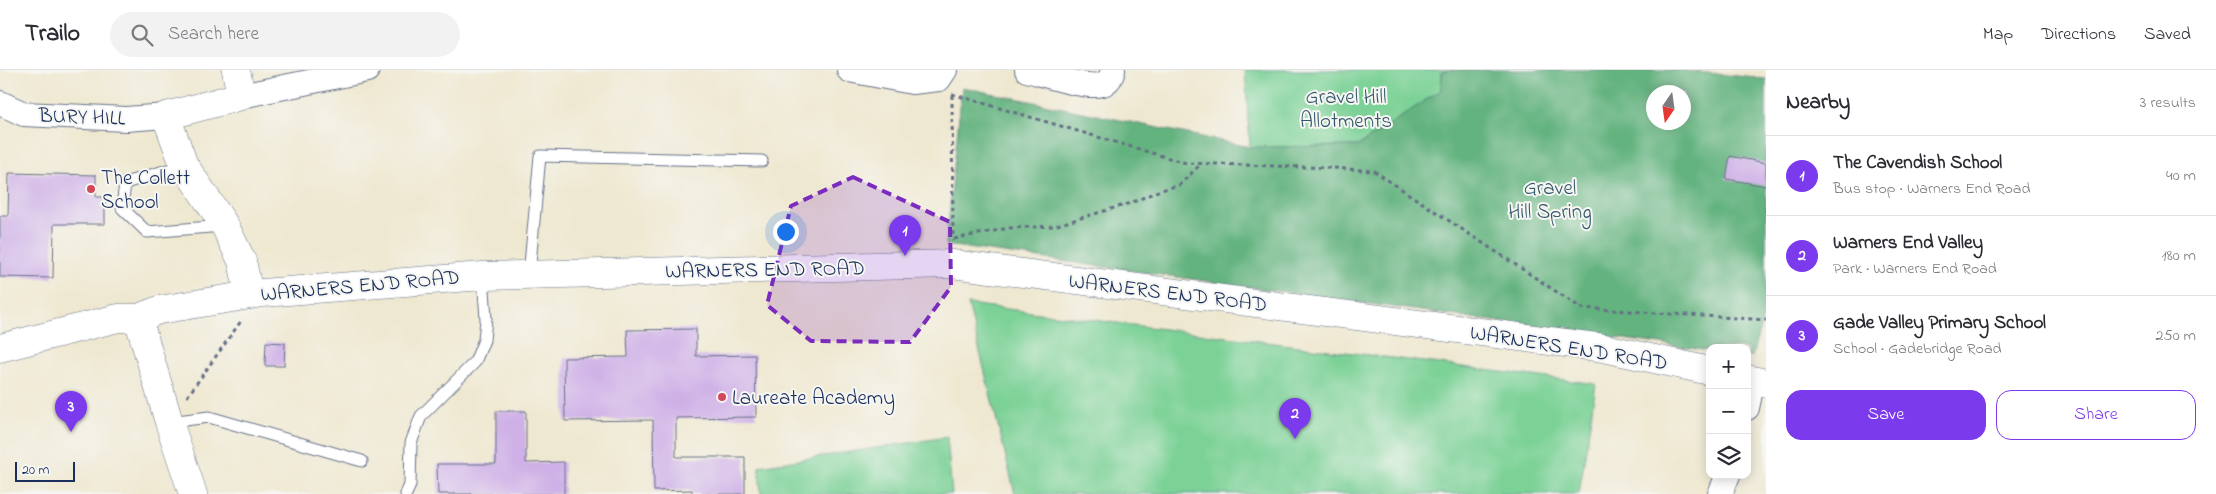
<!DOCTYPE html>
<html lang="en">
<head>
<meta charset="utf-8">
<style>
	body { margin:0; font-family:"Indie Flower",sans-serif; background:#f2f2f3; color:#2b2b33 }
	.controls { position:absolute; right:15px; bottom:15px; display:grid; overflow:hidden; border-radius:10px; box-shadow:0 2px 12px #0003 }
	.controls button { width:45px; height:45px; display:grid; place-items:center; padding:0; border:0; border-bottom:1px solid #e1e1e2; background:#fff; color:#2b2b33; font:25px sans-serif }
	.compass { position:absolute; left:1646px; top:15px; width:45px; height:45px; border-radius:50%; background:#fff; box-shadow:0 2px 12px #0003; rotate:193deg }
	.scale { position:absolute; left:15px; bottom:12px; width:60px; box-sizing:border-box; padding-left:5px; border:2px solid #1b2f5e; border-top:0; font-size:14px; line-height:18px; white-space:nowrap; color:#1b2f5e; -webkit-text-stroke:4px #f6f6f2; paint-order:stroke }
	.you { position:absolute; left:785px; top:161px; width:18px; height:18px; margin:-12px; border:4px solid #fff; border-radius:50%; background:#1a73e8; box-shadow:0 0 0 8px #1a73e833 }
	.badge { display:grid; place-items:center; width:32px; height:32px; border-radius:50%; background:#7c3aed; color:#fff; font-size:16px; font-weight:700 }
	.pin { position:absolute; translate:-50% -41px; filter:drop-shadow(0 1px 2px #0008) }
	.pin::after { content:''; position:absolute; top:26px; width:18px; height:15px; background:inherit; clip-path:polygon(0 0,100% 0,50% 100%) }
	.list { margin:0; padding:0; list-style:none }
	h2 { display:flex; justify-content:space-between; align-items:center; height:65px; margin:0; padding:0 20px; font-size:21px }
	h2 small { font-size:16px; font-weight:400; color:#7c7c81 }
	.list li { display:grid; grid-template-columns:32px 1fr auto; gap:15px; align-items:center; box-sizing:border-box; height:80px; padding:0 20px; border-top:1px solid #e1e1e2 }
	.list b { display:block; font-size:19px; white-space:nowrap }
	.list p { margin:0; font-size:16px; white-space:nowrap; color:#7c7c81 }
	.list em { font-size:16px; font-style:normal; color:#7c7c81 }
	.actions { display:flex; gap:10px; padding:15px 20px }
	.actions a { flex:1; padding:11px 0; border:1px solid #7c3aed; border-radius:15px; text-align:center; font-size:18px; color:#7c3aed }
	.actions .main { background:#7c3aed; color:#fff }
	.icon { flex:none; width:28px; height:28px; fill:none; stroke:currentColor; stroke-width:2; stroke-linecap:round; stroke-linejoin:round }
	.map { position:relative; flex:none; width:1766px; height:424px; overflow:hidden }
	header { display:flex; align-items:center; gap:30px; box-sizing:border-box; height:70px; padding:0 25px; background:#fff; border-bottom:1px solid #e1e1e2 }
	header strong { font-size:24px }
	nav { display:flex; gap:28px; margin-inline-start:auto; font-size:18px }
	.search { width:350px; height:45px; background:#f2f2f3; display:flex; align-items:center; gap:12px; box-sizing:border-box; padding:0 18px; border-radius:28px; color:#7c7c81; font-size:19px }
	main { display:flex }
	aside { flex:1; background:#fff }
	.map>svg:first-child { display:block }
	.green { fill:#7bd196; stroke:#4b807a }
	.forest { fill:#64b37f; stroke:#40716e; fill-rule:evenodd }
	.building { fill:#cfb1e7 }
	.lines { fill:none; stroke-linecap:round; stroke-linejoin:round }
	.lane-casing { stroke:#657086; stroke-width:13 }
	.street-casing { stroke:#657086; stroke-width:26 }
	.secondary-casing { stroke:#657086; stroke-width:29 }
	.path { stroke:#657086; stroke-width:3; stroke-dasharray:4 4; stroke-linecap:butt }
	.lane { stroke:#fff; stroke-width:11 }
	.street { stroke:#fff; stroke-width:24 }
	.secondary { stroke:#fff; stroke-width:28 }
	.marked { fill:#7b2cbf; fill-opacity:0.2; stroke:#7b2cbf; stroke-width:4; stroke-dasharray:10 6; stroke-linejoin:round }
	.poi-dot { fill:#d1495b; stroke:#f6f6f2; stroke-width:2 }
	.labels { text-anchor:middle; stroke-width:4; stroke-linejoin:round; paint-order:stroke }
	.park-label { font-size:21px; fill:#33586c; stroke:#f6f6f2 }
	.street-label { font-size:21px; fill:#1b2f5e; stroke:#f6f6f2 }
	.poi-label { font-size:21px; fill:#1b2f5e; stroke:#f6f6f2; text-anchor:start }
</style>
</head>
<body>
<header>
<strong>Trailo</strong>
<div class="search"><svg class="icon" aria-label="search" viewBox="0 0 24 24"><circle cx="10" cy="10" r="6"/><path d="M15 15l6 6"/></svg>Search here</div>
<nav><a>Map</a><a>Directions</a><a>Saved</a></nav>
</header>
<main>
<div class="map">
<svg width="1766" height="424" viewBox="0 0 1766 424">
	<rect width="100%" height="100%" fill="#f6f6f2"/>
	<filter id="ink" filterUnits="userSpaceOnUse"><feTurbulence type="fractalNoise" baseFrequency=".02" numOctaves="2"/><feDisplacementMap in="SourceGraphic" scale="10" xChannelSelector="R" yChannelSelector="G"/><feConvolveMatrix kernelMatrix="1 2 1 2 8 2 1 2 1" color-interpolation-filters="sRGB"/></filter>
	<filter id="wash" filterUnits="userSpaceOnUse"><feTurbulence type="fractalNoise" baseFrequency=".0096" numOctaves="4" result="noise"/><feDisplacementMap in="SourceGraphic" scale="20" xChannelSelector="R" yChannelSelector="G"/><feGaussianBlur stdDeviation="1.12" result="paint"/><feColorMatrix in="noise" values="0 0 0 0 0 0 0 0 0 0 0 0 0 0 0 0 0 1.4 0 .05"/><feComposite in="paint" operator="in"/></filter>
	<g filter="url(#wash)">
		<rect width="100%" height="100%" fill="#efe8d0"/>
		<!-- green -->
		<g class="green">
			<path d="M1245,0h202l-5,2 -1,18 -83,56 -108,1z"/>
			<path d="M968,234l628,80 -17,110h-564z"/>
			<path d="M947,367l5,57h-191l-2,-28z"/>
		</g>
		<!-- forest -->
		<path class="forest" d="M1447,0h231l88,9v227l-14,51h-5v-9h-37v3l-764,-106 16,-158 288,60 108,-1 83,-56 1,-18zM1654,22h30v30h-30z"/>
		<g id="blocks">
			<!-- building -->
			<g class="building">
				<path d="M1730,86l36,7v23l-40,-7z"/>
				<path d="M9,103l87,2v22h9v27h-51l-1,54 -53,-1v-61h8z"/>
				<path d="M696,259v27l59,-1 1,62 -80,1v39h69v37h-53v-4l-38,1 -1,-71 -88,1 -1,-63 64,-1 -1,-27z"/>
				<path d="M266,272l19,1 -1,23h-19z"/>
				<path d="M496,341h30v52l38,-1v32h-126l-1,-30h59z"/>
			</g>
		</g>
	</g>
	<g filter="url(#ink)">
		<use href="#blocks" fill-opacity="0" stroke="#657086" stroke-width="1"/>
		<g class="lines">
			<!-- lane casing -->
			<g class="lane-casing">
				<g id="lane">
					<path d="M184,95l-59,18 -3,25 25,24 76,-6"/>
					<path d="M529,205l11,-119 222,5"/>
					<path d="M169,352l40,-5 153,44"/>
					<path d="M406,424l4,-9 1,-42 10,-27 54,-54 9,-22 2,-21 -3,-43"/>
				</g>
			</g>
			<!-- street casing -->
			<g class="street-casing">
				<g id="street">
					<path d="M849,0l63,12 27,-3 6,-9"/>
					<path d="M1027,0c16,4 65,21 78,13 5,-3 7,-8 8,-13"/>
					<path d="M241,26l126,-26"/>
					<path d="M0,33l24,11 102,5 40,-3"/>
					<path d="M1747,338l6,-28"/>
					<path d="M1720,424l8,-19"/>
				</g>
			</g>
			<!-- secondary casing -->
			<g class="secondary-casing">
				<g id="secondary">
					<path d="M236,0l5,26 -75,20 18,49 41,61 17,35 7,33"/>
					<path d="M138,248l31,104 24,72"/>
					<path d="M0,278l118,-30h20l21,-8 103,-17 221,-17 469,-12 652,84 106,23"/>
					<path d="M1747,309l19,4"/>
				</g>
			</g>
			<!-- path -->
			<g class="path">
				<path d="M952,24l234,69 147,5 41,3 207,137 185,12"/>
				<path d="M952,25l1,146"/>
				<path d="M954,169l55,-11 45,-2 77,-23 27,-12 21,-6 22,-21"/>
				<path d="M187,327l54,-76"/>
			</g>
			<!-- lane -->
			<use href="#lane" class="lane"/>
			<!-- street -->
			<use href="#street" class="street"/>
			<!-- secondary -->
			<use href="#secondary" class="secondary"/>
		</g>
	</g>
	<!-- marked area -->
	<path class="marked" d="M853,107l97,45 1,65 -41,55 -99,-1 -44,-36 24,-99z"/>
	<!-- markers -->
	<g class="poi-dot">
		<circle cx="91" cy="119" r="5"/>
		<circle cx="722" cy="327" r="5"/>
	</g>
	<g class="labels">
		<!-- park labels -->
		<g class="park-label">
			<text x="1346" y="33">Gravel Hill<tspan x="1346" dy="24">Allotments</tspan></text>
			<text x="1550" y="124">Gravel<tspan x="1550" dy="24">Hill Spring</tspan></text>
		</g>
		<!-- street labels -->
		<g class="street-label">
			<text transform="translate(82 46) rotate(2)" y="7">BURY HILL</text>
			<text transform="translate(765 199) rotate(-1)" y="7">WARNERS END ROAD</text>
			<text transform="translate(360 215) rotate(-5)" y="7">WARNERS END ROAD</text>
			<text transform="translate(1168 222) rotate(7)" y="7">WARNERS END ROAD</text>
			<text transform="translate(1569 277) rotate(9)" y="7">WARNERS END ROAD</text>
		</g>
		<!-- poi labels -->
		<g class="poi-label">
			<text x="101" y="114">The Collett<tspan x="101" dy="24">School</tspan></text>
			<text x="732" y="334">Laureate Academy</text>
		</g>
	</g>
</svg>
<div class="controls">
<button>+</button>
<button>−</button>
<button><svg class="icon" aria-label="layers" viewBox="0 0 24 24"><path d="M12 4l9 5-9 5-9-5zM3 14l9 5 9-5"/></svg></button>
</div>
<svg class="compass" viewBox="-18 -18 36 36"><path d="M0-13l5 13h-10z" fill="#e53935"/><path d="M0 13l5-13h-10z" fill="#7c7c81"/></svg>
<div class="scale">20 m</div>
<div class="you"></div>
<div class="pin badge" style="left:905px;top:186px">1</div>
<div class="pin badge" style="left:1295px;top:369px">2</div>
<div class="pin badge" style="left:71px;top:362px">3</div>
</div>
<aside>
<h2>Nearby<small>3 results</small></h2>
<ul class="list">
<li><span class="badge">1</span><div><b>The Cavendish School</b><p>Bus stop · Warners End Road</p></div><em>40 m</em></li>
<li><span class="badge">2</span><div><b>Warners End Valley</b><p>Park · Warners End Road</p></div><em>180 m</em></li>
<li><span class="badge">3</span><div><b>Gade Valley Primary School</b><p>School · Gadebridge Road</p></div><em>250 m</em></li>
</ul>
<div class="actions"><a class="main">Save</a><a>Share</a></div>
</aside>
</main>
</body>
</html>
